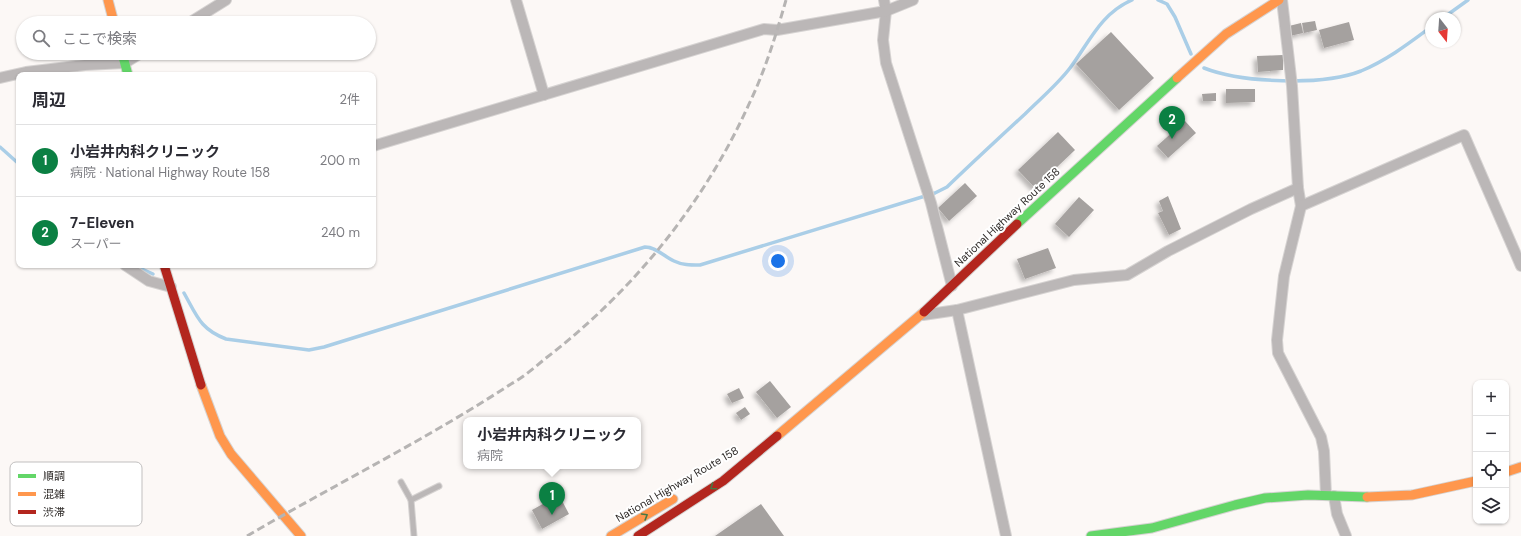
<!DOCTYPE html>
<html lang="ja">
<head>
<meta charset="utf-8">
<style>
	body { margin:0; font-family:"DM Sans","Noto Sans JP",sans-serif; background:#f7f7f7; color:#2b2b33 }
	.controls { position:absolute; right:12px; bottom:12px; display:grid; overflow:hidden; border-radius:8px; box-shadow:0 1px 3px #0004 }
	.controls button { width:36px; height:36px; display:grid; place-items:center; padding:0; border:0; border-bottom:1px solid #e1e1e2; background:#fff; color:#2b2b33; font:20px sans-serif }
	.compass { position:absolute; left:1425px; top:12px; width:36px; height:36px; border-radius:50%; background:#fff; box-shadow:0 1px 3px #0004; rotate:163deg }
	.you { position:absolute; left:778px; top:261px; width:14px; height:14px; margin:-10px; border:3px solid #fff; border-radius:50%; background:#1a73e8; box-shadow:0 0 0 6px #1a73e833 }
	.badge { display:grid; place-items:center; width:26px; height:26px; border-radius:50%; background:#0b8043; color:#fff; font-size:13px; font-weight:700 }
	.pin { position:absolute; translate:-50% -33px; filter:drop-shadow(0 1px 2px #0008) }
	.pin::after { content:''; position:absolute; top:21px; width:14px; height:12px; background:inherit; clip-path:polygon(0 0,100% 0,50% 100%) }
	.popup { position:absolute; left:463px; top:417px; width:178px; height:52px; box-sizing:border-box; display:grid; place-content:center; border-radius:8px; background:#fff; filter:drop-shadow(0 1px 3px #0005); font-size:13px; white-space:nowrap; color:#7c7c81 }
	.popup b { font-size:15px; color:#2b2b33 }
	.popup::after { content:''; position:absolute; left:50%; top:100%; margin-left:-8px; border:8px solid transparent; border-top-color:#fff }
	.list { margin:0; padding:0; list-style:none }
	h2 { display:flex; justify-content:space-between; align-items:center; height:52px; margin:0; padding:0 16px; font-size:17px }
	h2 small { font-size:13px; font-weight:400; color:#7c7c81 }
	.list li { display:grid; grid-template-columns:26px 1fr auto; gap:12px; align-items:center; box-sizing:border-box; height:72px; padding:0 16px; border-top:1px solid #e1e1e2 }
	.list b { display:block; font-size:15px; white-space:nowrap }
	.list p { margin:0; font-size:13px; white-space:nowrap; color:#7c7c81 }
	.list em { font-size:13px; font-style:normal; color:#7c7c81 }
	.icon { flex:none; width:22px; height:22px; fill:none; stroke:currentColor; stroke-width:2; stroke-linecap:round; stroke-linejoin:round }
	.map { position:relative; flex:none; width:1521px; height:536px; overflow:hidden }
	.search { position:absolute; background:#fff; box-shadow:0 1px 3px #0004; left:16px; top:16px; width:360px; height:44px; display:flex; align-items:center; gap:10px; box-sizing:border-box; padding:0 14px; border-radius:22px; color:#7c7c81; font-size:15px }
	.panel { position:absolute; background:#fff; box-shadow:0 1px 3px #0004; left:16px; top:72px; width:360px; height:196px; border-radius:8px }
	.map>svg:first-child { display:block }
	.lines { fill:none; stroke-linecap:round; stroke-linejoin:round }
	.stream { stroke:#aacee7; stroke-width:3.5 }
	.building { fill:#a5a19f; filter:url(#shadow) }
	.lane-casing { stroke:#d6d3d2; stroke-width:7 }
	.street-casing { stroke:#d6d3d2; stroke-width:12 }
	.fast-casing { stroke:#d6d3d2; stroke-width:11 }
	.slow-casing { stroke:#d6d3d2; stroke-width:11 }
	.jam-casing { stroke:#d6d3d2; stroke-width:11 }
	.lane { stroke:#bbb7b7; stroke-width:5 }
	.street { stroke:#bbb7b7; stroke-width:10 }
	.fast { stroke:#63d668; stroke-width:9 }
	.slow { stroke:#ff974d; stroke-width:9 }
	.jam { stroke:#b3261e; stroke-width:9 }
	.rail { stroke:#b6b4b3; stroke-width:3; stroke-dasharray:8 4; stroke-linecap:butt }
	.oneway { stroke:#467845 }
	.labels { text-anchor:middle; stroke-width:4; stroke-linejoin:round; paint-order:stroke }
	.street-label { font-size:11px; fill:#2f2b29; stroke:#fff }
	.key { fill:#fff; stroke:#c1bfbf; stroke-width:1 }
	.key-label { font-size:11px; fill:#2f2b29 }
</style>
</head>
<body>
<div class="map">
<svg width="1521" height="536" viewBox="0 0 1521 536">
	<defs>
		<filter id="shadow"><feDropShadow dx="-3.5" dy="3.5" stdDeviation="2" flood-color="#0004"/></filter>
	</defs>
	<rect width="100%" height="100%" fill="#fcf8f6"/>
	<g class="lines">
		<!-- stream -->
		<g class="stream">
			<path d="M1158,0l9,4 8,13 16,37"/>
			<path d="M1443,18l25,-18"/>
			<path d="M1204,68c38,15 119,18 157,3 26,-11 47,-27 70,-44"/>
			<path d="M0,147l19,17"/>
			<path d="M133,265l20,9"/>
			<path d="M184,293c13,23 16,36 42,46l83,11 15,-3 321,-100c11,0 18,9 29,14 8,4 16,4 26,4l235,-72 12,-6c26,-25 52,-49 78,-73 15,-15 32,-29 45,-46 19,-25 30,-54 62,-68"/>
		</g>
	</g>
	<!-- building -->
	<g class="building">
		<path d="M1315,21l2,9 -13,3 -2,-10z"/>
		<path d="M1349,22l5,18 -30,8 -5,-18z"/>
		<path d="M1301,23l2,10 -13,3 -1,-10z"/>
		<path d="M1111,32l43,46 -35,32 -43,-46z"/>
		<path d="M1283,55v15l-25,2 -1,-16z"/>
		<path d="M1226,89h29v13l-29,1z"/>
		<path d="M1216,93v8h-13l-1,-7z"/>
		<path d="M1185,121l11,12 -28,25 -11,-12z"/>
		<path d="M1058,132l17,18 -40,38 -17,-18z"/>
		<path d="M965,183l12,13 -28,25 -11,-13z"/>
		<path d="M1168,196l13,33 -12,6 -11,-22 5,-2 -4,-10z"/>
		<path d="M1079,197l15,13 -25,27 -14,-13z"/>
		<path d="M1048,248l8,20 -31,11 -8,-20z"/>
		<path d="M770,381l21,26 -14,11 -21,-26z"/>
		<path d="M739,388l5,10 -12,5 -5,-9z"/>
		<path d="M745,407l5,7 -9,6 -5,-7z"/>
		<path d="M559,495l10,19 -27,15 -10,-19z"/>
		<path d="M761,504l23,32h-69z"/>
	</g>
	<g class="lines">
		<!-- lane casing -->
		<g class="lane-casing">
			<g id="lane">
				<path d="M401,482l10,18 3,36"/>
				<path d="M411,500l28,-14"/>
			</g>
		</g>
		<!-- street casing -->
		<g class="street-casing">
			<g id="street">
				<path d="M516,0l28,95"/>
				<path d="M884,0l2,11 -3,29 3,23 45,140 21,83"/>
				<path d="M1282,0l10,86 6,102 3,18 -17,70 -7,64 1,13 43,84 3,14 2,44"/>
				<path d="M189,23l37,-23"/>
				<path d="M0,78l26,-6 59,-7 40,-2 16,-10"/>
				<path d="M373,146l391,-117 13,1 109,-19 27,-11"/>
				<path d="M1301,206l163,-71 57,131"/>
				<path d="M125,265l24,16 22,6"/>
				<path d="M957,310l49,226"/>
				<path d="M923,315l34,-5 117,-30 53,-5 41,-24 83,-42 47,-21"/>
				<path d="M1334,496l3,18 9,22"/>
			</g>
		</g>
		<!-- fast casing -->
		<g class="fast-casing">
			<g id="fast">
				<path d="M122,53l6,22"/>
				<path d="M1017,224l160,-146"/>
				<path d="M1091,536l61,-8 83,-23 30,-7 43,-3 59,2"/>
			</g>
		</g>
		<!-- slow casing -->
		<g class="slow-casing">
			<g id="slow">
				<path d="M108,0l6,23"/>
				<path d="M1177,78l49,-44 53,-34"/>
				<path d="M201,385l19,51 11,18 70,82"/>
				<path d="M777,436l147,-124"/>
				<path d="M1506,472l15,-5"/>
				<path d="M1367,497l45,-2 64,-14"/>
				<path d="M611,536l62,-37"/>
			</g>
		</g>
		<!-- jam casing -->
		<g class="jam-casing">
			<g id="jam">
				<path d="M164,265l37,120"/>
				<path d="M924,312l93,-88"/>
				<path d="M638,536l85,-55 54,-45"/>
			</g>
		</g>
		<!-- lane -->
		<use href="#lane" class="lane"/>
		<!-- street -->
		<use href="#street" class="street"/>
		<!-- fast -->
		<use href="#fast" class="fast"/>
		<!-- slow -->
		<use href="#slow" class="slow"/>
		<!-- jam -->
		<use href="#jam" class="jam"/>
		<!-- rail -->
		<path class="rail" d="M247,536c87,-51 180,-97 264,-152 13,-7 24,-17 35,-26 86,-66 158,-154 203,-254 16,-33 27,-69 37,-104"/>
	</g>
	<!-- one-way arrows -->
	<defs><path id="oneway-chevron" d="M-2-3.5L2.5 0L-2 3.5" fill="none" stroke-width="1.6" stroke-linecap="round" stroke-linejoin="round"/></defs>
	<g class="oneway">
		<use href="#oneway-chevron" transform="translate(713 487) rotate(145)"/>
		<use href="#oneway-chevron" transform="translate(645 516) rotate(-31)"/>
	</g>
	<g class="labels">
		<!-- street labels -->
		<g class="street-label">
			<text transform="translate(1007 217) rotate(-43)" y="4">National Highway Route 158</text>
			<text transform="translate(677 484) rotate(-30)" y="4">National Highway Route 158</text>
		</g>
	</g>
	<!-- legend -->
	<rect x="10" y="462" width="132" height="64" rx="6" class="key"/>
	<rect x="18" y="474" width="18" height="4" fill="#63d668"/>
	<rect x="18" y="492" width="18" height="4" fill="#ff974d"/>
	<rect x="18" y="510" width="18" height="4" fill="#b3261e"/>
	<g class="key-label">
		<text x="43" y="480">順調</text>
		<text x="43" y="498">混雑</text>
		<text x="43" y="516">渋滞</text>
	</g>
</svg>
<div class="controls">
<button>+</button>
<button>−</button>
<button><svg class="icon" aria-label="locate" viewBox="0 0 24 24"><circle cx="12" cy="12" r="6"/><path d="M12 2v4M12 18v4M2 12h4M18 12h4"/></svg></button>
<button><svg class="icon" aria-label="layers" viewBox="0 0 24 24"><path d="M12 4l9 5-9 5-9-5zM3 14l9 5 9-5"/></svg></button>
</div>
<svg class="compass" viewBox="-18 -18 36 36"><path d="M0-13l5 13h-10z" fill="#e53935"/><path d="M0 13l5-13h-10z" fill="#7c7c81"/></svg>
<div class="you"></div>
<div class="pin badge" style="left:552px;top:515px">1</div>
<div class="popup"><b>小岩井内科クリニック</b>病院</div>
<div class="pin badge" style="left:1172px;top:139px">2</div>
<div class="search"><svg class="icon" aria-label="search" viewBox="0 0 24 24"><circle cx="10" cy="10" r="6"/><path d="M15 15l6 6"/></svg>ここで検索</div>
<section class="panel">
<h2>周辺<small>2件</small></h2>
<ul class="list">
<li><span class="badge">1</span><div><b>小岩井内科クリニック</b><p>病院 · National Highway Route 158</p></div><em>200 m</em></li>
<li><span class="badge">2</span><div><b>7-Eleven</b><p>スーパー</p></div><em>240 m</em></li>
</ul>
</section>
</div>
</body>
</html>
